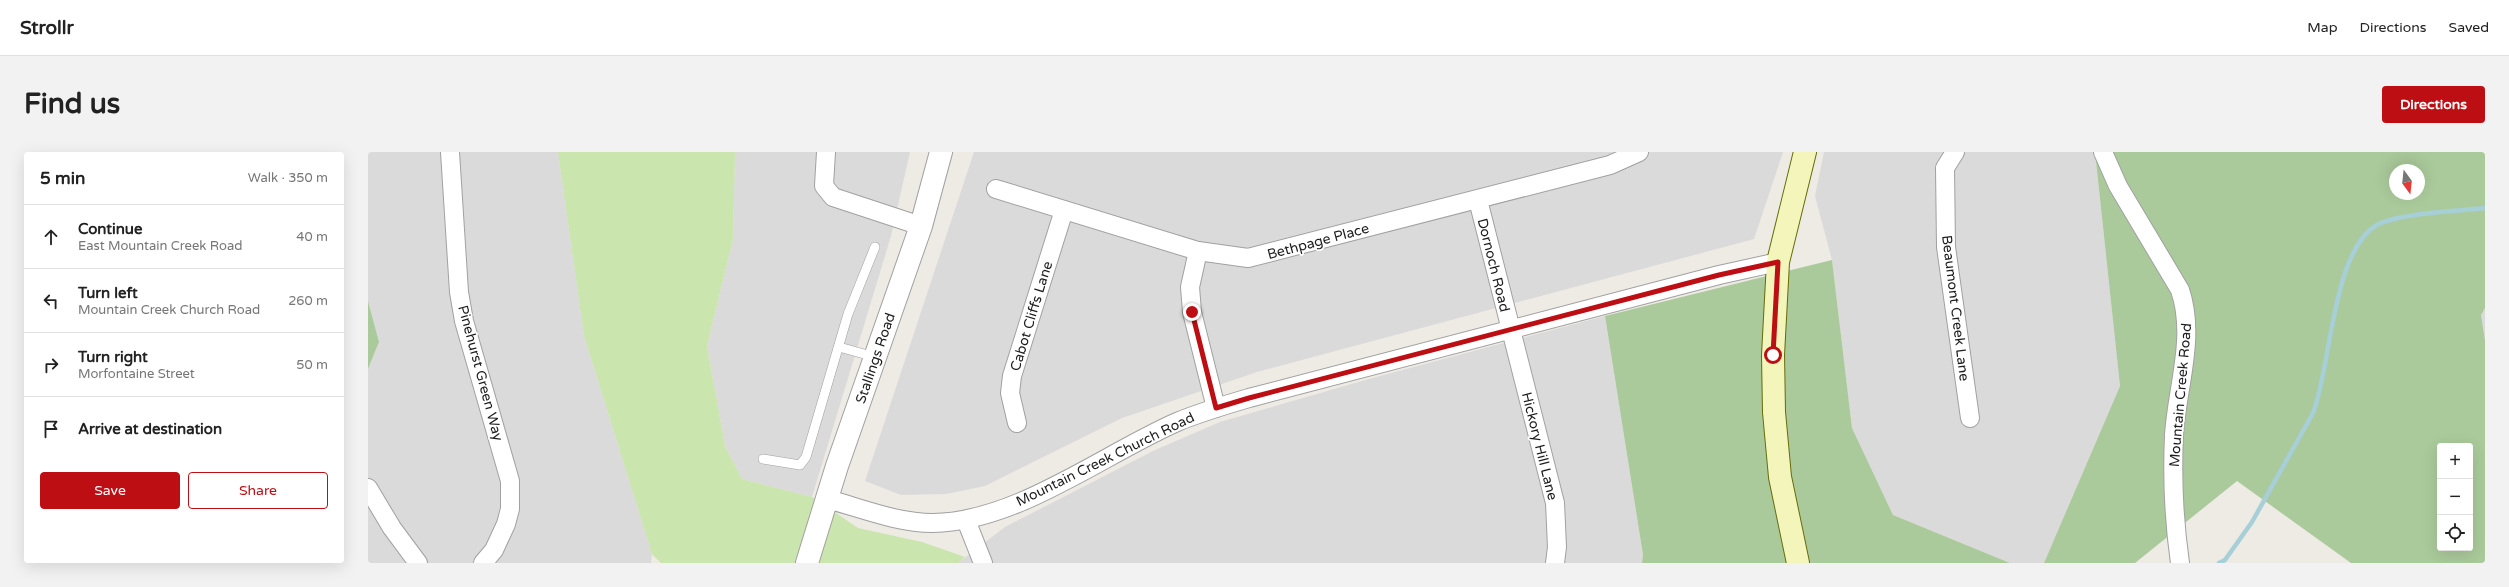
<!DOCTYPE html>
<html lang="en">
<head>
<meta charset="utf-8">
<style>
	body { margin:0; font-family:"Varela Round",sans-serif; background:#f2f2f2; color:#222 }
	.controls { position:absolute; right:12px; bottom:12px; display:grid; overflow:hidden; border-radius:4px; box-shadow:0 4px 16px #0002 }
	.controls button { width:36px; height:36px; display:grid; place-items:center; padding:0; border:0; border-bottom:1px solid #e0e0e0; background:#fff; color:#222; font:20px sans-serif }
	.compass { position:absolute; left:2021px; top:12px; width:36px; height:36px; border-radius:50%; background:#fff; box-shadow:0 4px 16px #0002; rotate:165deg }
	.stop { position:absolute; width:12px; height:12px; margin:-9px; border:3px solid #bd0e13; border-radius:50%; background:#fff }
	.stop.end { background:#bd0e13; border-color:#fff; box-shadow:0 1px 4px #0008 }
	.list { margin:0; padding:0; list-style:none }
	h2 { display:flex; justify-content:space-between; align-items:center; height:52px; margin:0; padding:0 16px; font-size:17px }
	h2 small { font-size:13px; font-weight:400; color:#767676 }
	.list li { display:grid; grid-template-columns:26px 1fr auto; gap:12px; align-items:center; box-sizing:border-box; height:64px; padding:0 16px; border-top:1px solid #e0e0e0 }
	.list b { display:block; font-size:15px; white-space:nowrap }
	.list p { margin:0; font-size:13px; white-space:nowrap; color:#767676 }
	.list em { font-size:13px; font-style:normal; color:#767676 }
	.actions { display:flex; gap:8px; padding:12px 16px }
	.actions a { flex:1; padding:9px 0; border:1px solid #bd0e13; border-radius:4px; text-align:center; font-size:14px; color:#bd0e13 }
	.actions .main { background:#bd0e13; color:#fff }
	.icon { flex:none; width:22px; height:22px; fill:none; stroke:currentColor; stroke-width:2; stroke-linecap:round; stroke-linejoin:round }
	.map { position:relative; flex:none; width:2117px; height:411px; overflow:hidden; border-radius:4px }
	header { display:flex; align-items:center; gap:24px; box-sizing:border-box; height:56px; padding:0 20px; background:#fff; border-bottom:1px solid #e0e0e0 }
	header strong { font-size:19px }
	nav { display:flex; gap:22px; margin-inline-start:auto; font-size:14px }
	.intro { display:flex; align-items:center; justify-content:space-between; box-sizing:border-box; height:96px; padding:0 24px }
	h1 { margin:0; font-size:28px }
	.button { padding:10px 18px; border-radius:4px; background:#bd0e13; color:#fff; font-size:14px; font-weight:700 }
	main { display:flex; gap:24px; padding:0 24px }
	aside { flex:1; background:#fff; border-radius:4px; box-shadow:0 4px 16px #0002 }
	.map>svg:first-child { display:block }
	.residential { fill:#dbdada }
	.grass { fill:#cae5ad }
	.forest { fill:#aaca9b; fill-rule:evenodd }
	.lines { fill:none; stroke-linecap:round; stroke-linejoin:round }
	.stream { stroke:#a7cfd8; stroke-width:4.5 }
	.service-casing { stroke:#a1a1a1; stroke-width:10 }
	.minor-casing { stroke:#a1a1a1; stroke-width:20 }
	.tertiary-casing { stroke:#a1a1a1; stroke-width:24 }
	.secondary-casing { stroke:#656c0c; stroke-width:24 }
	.service { stroke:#fff; stroke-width:9 }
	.minor { stroke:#fff; stroke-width:18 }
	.tertiary { stroke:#fff; stroke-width:22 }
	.secondary { stroke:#f3f5bb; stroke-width:22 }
	.route { stroke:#bd0e13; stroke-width:5 }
	.labels { text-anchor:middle; stroke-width:3.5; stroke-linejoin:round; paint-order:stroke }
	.street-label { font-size:14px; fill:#1d1d1d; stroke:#fff }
</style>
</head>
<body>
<header>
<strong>Strollr</strong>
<nav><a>Map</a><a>Directions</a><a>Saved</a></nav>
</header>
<div class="intro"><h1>Find us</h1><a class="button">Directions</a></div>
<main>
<aside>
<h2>5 min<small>Walk · 350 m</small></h2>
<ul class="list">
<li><svg class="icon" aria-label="ahead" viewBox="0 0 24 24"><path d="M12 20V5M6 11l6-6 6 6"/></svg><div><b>Continue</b><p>East Mountain Creek Road</p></div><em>40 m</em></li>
<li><svg class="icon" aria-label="left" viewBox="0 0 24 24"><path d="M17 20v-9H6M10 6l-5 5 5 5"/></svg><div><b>Turn left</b><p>Mountain Creek Church Road</p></div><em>260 m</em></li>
<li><svg class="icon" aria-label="right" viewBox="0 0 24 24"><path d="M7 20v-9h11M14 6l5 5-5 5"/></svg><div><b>Turn right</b><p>Morfontaine Street</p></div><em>50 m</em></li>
<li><svg class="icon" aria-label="arrive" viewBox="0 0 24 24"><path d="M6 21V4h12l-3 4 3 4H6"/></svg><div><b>Arrive at destination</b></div></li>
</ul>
<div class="actions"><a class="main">Save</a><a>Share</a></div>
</aside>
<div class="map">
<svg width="2117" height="411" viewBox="0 0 2117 411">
	<rect width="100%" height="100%" fill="#eeeae4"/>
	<!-- residential -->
	<g class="residential">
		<path d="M0,0h190l26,184 68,218 -1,9h-283v-194l11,-27 -11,-41z"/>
		<path d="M367,0h175l-19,84 -79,261 -70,-18 -17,-33 -18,-100 26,-107z"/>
		<path d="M606,0h809l-29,87 -497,133 -135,46 -137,68 -39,8 -45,1 -36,-14z"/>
		<path d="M1456,0h271l25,234 -76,177h-34l-117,-48 -41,-87 -20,-168 -17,-64z"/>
		<path d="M2117,156v32l-4,-25z"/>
		<path d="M1237,164l38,239 -1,8h-684l47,-36 150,-77 65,-28 149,-43z"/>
	</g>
	<!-- grass -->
	<path class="grass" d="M190,0h177l-2,87 -26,107 18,100 17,33 70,18 46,31 64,14 43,15 -7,6h-297l-9,-9 -68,-218z"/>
	<!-- forest -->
	<g class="forest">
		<path d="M1727,0h390v156l-4,7 4,25v223h-134l-114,-82 -102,82h-91l76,-177zM2027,18h24v24h-24zM2072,294h30v102h-30z"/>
		<path d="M1464,108l20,168 41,87 117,48h-368l1,-8 -38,-239z"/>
		<path d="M0,149l11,41 -11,27z"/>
	</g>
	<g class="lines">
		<!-- stream -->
		<path class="stream" d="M1851,411l6,-3 27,-38 61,-109c18,-45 19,-163 64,-188 21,-12 82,-14 108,-17"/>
		<!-- service casing -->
		<g class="service-casing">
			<g id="service">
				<path d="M471,195l36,10"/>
				<path d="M395,307l37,6 6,-8 42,-143 27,-67"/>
			</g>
		</g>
		<!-- minor casing -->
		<g class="minor-casing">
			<g id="minor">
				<path d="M82,0l9,140 5,29 46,160v28l-4,15 -12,26 -11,13"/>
				<path d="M458,0l-2,34 9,11 88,29"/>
				<path d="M1587,0l-10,16 1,79 24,171"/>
				<path d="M1735,0l15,34 62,104c16,47 -3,97 -6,145 -2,43 0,86 6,128"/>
				<path d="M628,37l202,62 50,7 362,-93 29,-13"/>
				<path d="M1110,48l77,303 2,44 -2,16"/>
				<path d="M830,99l-8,36 2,25 24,96"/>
				<path d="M649,271l-7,-30 2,-17 52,-166"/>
				<path d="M0,336l24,40 26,35"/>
				<path d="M459,347c34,9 70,24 106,24 83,-1 169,-68 244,-101 24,-10 48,-17 72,-24l470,-123 59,-13"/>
				<path d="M598,368l17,43"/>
			</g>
		</g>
		<!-- tertiary casing -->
		<g class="tertiary-casing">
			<path id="tertiary" d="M439,411l30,-97 84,-240 20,-74"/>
		</g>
		<!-- secondary casing -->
		<g class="secondary-casing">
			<path id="secondary" d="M1430,411l-18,-86 -6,-65 -1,-57 5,-93 27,-110"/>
		</g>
		<!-- service -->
		<use href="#service" class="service"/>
		<!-- minor -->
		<use href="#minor" class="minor"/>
		<!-- tertiary -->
		<use href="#tertiary" class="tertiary"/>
		<!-- secondary -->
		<use href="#secondary" class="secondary"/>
	</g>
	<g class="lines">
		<!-- route -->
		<path class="route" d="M824,160l24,96 33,-10 470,-123 59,-13 -5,93"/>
	</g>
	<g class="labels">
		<!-- street labels -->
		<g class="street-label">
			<text transform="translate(950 89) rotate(-15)" y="5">Bethpage Place</text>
			<text transform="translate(1126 113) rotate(76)" y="5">Dornoch Road</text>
			<text transform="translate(1588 156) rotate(83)" y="5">Beaumont Creek Lane</text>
			<text transform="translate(663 164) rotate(-73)" y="5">Cabot Cliffs Lane</text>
			<text transform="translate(507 206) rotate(-71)" y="5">Stallings Road</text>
			<text transform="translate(113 221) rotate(75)" y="5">Pinehurst Green Way</text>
			<text transform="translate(1812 243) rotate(-85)" y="5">Mountain Creek Road</text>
			<text transform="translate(1172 294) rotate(76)" y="5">Hickory Hill Lane</text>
			<text transform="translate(737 307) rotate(-26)" y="5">Mountain Creek Church Road</text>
		</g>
	</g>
</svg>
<div class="controls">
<button>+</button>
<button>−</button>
<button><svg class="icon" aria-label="locate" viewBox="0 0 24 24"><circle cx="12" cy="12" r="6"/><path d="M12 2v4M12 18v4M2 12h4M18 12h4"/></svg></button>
</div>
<svg class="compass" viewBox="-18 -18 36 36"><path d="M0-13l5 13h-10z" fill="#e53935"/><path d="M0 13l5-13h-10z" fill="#767676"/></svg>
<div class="stop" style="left:1405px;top:203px"></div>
<div class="stop end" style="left:824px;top:160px"></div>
</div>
</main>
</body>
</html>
